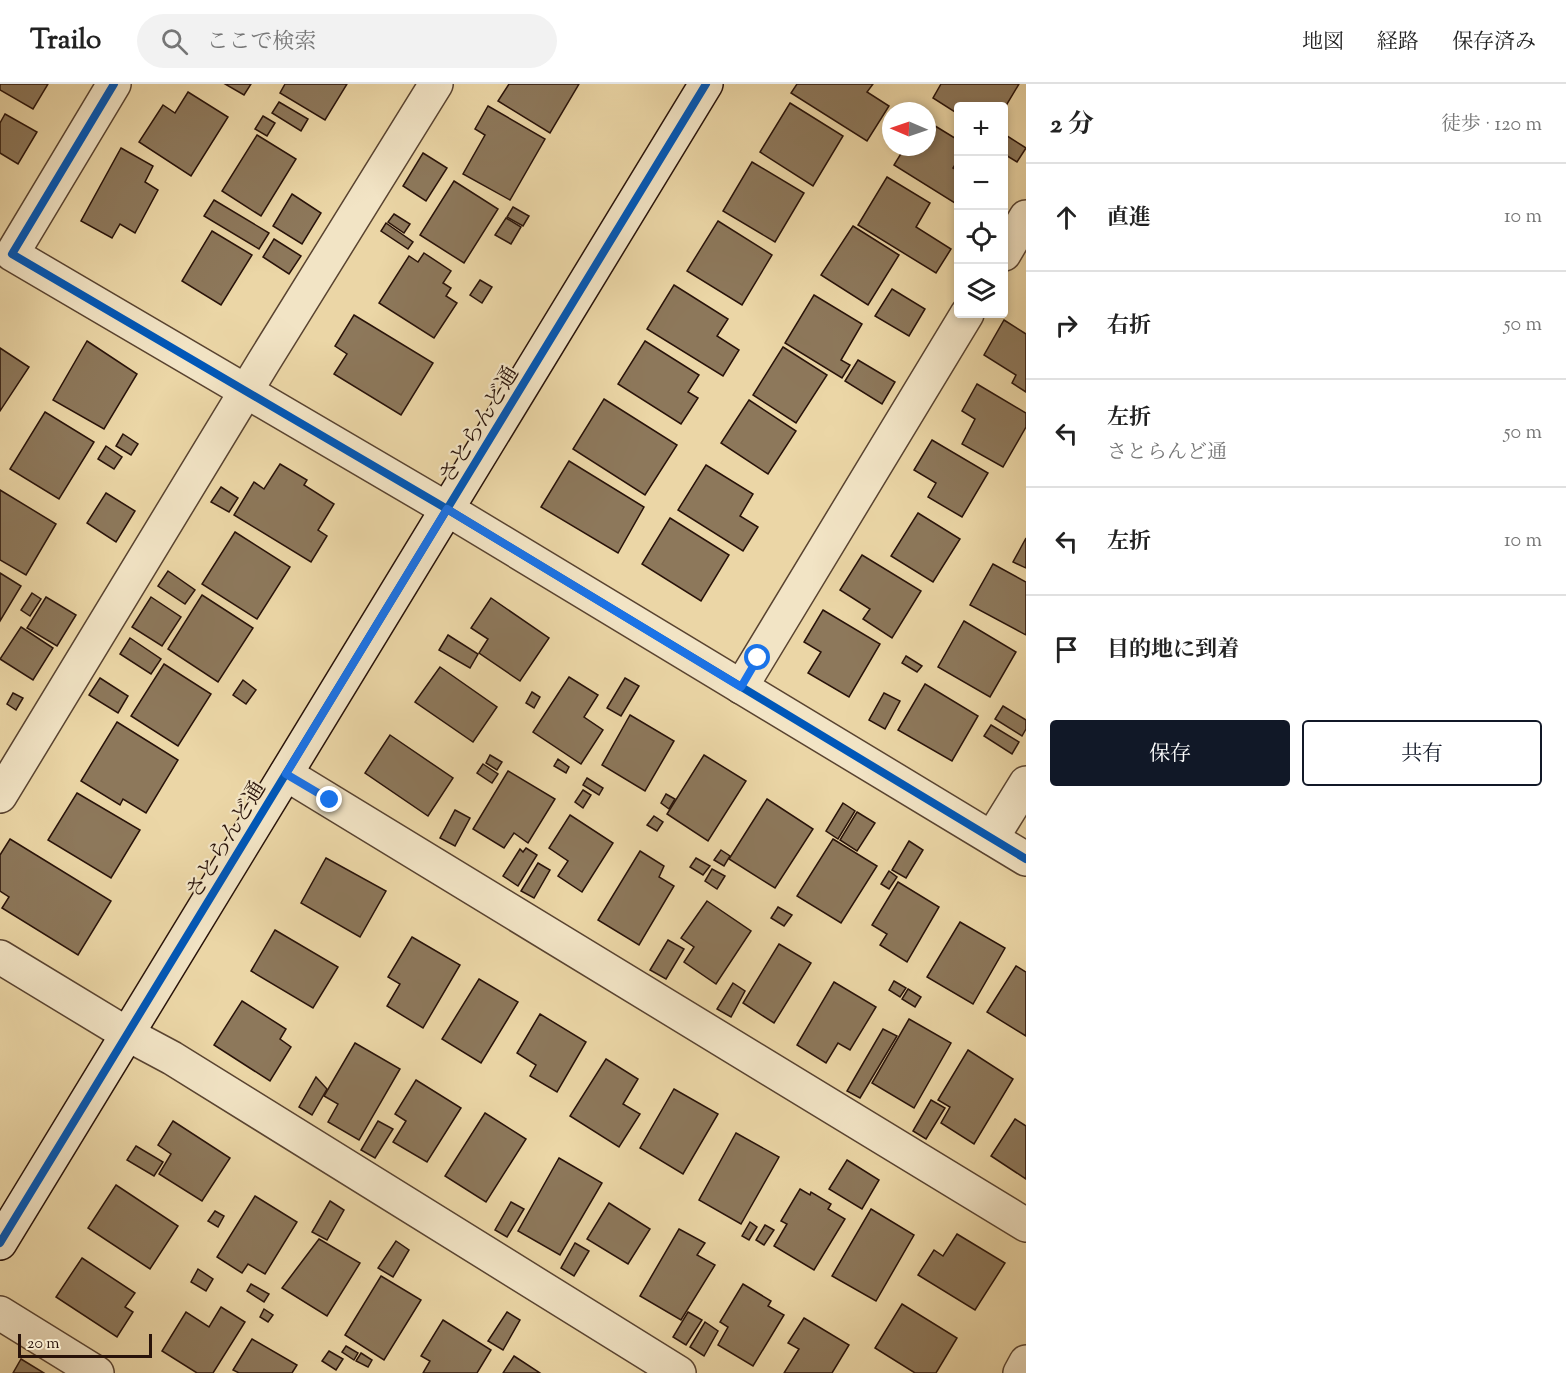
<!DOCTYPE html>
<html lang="ja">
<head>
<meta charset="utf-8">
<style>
	body { margin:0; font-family:"Sorts Mill Goudy","Noto Serif JP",serif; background:#f2f2f2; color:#222 }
	.controls { position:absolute; right:18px; top:18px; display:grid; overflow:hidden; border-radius:6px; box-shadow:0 3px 9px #0003 }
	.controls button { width:54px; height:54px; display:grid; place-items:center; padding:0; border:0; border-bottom:2px solid #e0e0e0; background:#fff; color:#222; font:30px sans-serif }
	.compass { position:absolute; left:882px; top:18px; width:54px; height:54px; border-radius:50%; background:#fff; box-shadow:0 3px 9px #0003; rotate:272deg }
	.scale { position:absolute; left:18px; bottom:15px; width:134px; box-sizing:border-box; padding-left:6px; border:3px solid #281209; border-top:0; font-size:16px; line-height:21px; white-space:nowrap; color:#281209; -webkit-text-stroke:4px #f2e4c5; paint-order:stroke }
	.stop { position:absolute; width:18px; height:18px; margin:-14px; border:4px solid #1a73e8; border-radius:50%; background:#fff }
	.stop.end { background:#1a73e8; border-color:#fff; box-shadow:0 2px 6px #0008 }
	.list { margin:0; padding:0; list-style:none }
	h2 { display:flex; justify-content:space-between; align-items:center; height:78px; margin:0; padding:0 24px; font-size:26px }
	h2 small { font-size:20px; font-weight:400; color:#767676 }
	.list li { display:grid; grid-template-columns:39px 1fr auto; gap:18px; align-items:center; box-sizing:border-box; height:108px; padding:0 24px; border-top:2px solid #e0e0e0 }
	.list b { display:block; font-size:22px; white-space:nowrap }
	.list p { margin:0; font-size:20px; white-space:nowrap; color:#767676 }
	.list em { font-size:20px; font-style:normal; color:#767676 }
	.actions { display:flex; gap:12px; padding:18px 24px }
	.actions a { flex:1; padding:14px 0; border:2px solid #111827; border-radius:6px; text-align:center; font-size:21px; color:#111827 }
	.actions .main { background:#111827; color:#fff }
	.icon { flex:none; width:33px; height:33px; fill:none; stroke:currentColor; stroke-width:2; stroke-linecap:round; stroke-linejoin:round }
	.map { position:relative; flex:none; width:1026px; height:1289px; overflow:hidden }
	header { display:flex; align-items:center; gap:36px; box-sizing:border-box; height:84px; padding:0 30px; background:#fff; border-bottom:2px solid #e0e0e0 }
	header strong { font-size:28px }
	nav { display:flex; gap:33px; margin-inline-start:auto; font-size:21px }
	.search { width:420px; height:54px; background:#f2f2f2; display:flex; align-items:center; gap:15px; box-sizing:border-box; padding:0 21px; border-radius:33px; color:#767676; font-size:22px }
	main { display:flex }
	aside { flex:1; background:#fff }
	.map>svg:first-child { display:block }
	.building { fill:#8d785b; stroke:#281209; stroke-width:1.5 }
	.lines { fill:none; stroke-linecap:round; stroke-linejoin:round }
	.street-casing { stroke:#594330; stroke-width:36 }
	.secondary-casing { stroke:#281209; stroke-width:36 }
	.street { stroke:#f2e4c5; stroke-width:33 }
	.secondary { stroke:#f2e4c5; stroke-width:33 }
	.cycleway-casing { stroke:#f2e4c5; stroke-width:11 }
	.cycleway { stroke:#0057b8; stroke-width:8 }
	.route { stroke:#1a73e8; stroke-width:8 }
	.labels { text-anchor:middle; stroke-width:4.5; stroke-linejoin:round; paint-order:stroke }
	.street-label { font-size:22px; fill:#281209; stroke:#f2e4c5 }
</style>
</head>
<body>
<header>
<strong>Trailo</strong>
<div class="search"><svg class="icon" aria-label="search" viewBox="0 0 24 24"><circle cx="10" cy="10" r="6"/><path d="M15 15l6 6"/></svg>ここで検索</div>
<nav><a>地図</a><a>経路</a><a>保存済み</a></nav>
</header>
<main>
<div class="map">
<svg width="1026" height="1289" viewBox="0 0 1026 1289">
	<rect width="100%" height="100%" fill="#ebd6a6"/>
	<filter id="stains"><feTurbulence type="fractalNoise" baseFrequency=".00333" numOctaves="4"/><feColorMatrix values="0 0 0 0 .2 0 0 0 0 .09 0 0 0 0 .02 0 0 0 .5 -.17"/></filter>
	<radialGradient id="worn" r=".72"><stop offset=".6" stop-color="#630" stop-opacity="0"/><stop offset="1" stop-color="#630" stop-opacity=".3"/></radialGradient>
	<!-- building -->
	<g class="building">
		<path d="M0,0h48l-15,25 -33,-19z"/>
		<path d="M225,0h26l-7,11z"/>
		<path d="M285,0h62l-22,36 -45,-27z"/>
		<path d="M509,0h70l-29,49 -52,-32z"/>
		<path d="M797,0h76l-6,8 22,14 -22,35 -76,-48z"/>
		<path d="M941,0h78l-15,25v-3h-46v8l-25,-16z"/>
		<path d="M188,8l40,25 -37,59 -52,-34 24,-37 12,8z"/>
		<path d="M279,18l29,17 -7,12 -29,-18z"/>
		<path d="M790,19l53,33 -30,50 -53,-34z"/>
		<path d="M488,22l57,33 -35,61 -47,-26 22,-39 -10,-6z"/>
		<path d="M5,30l32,18 -19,32 -18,-11v-30z"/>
		<path d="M263,32l12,7 -8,13 -12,-7z"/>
		<path d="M927,37l31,19v20l-5,8 5,3v34l-64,-40 11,-18h22z"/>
		<path d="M1004,50l22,14 -9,14 -13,-8z"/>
		<path d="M257,51l39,24 -35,57 -39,-25z"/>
		<path d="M121,64l32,18 -8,16 13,8 -23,43 -15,-9 -8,14 -31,-17z"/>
		<path d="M423,69l24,15 -21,33 -23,-15z"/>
		<path d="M752,78l52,31 -29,49 -52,-31z"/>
		<path d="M887,93l43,26 -14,24 35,22 -15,24 -78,-48z"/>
		<path d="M454,97l44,28 -34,54 -44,-28z"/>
		<path d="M292,110l29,19 -19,31 -29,-18z"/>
		<path d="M214,116l55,33 -10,16 -55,-33z"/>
		<path d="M513,123l16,9 -6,10 -16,-9z"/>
		<path d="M394,130l16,10 -6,9 -16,-11z"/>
		<path d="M506,134l15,9 -10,17 -16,-9z"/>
		<path d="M718,137l54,34 -30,50 -55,-34z"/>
		<path d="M386,139l27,19 -5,7 -27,-18z"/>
		<path d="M853,142l46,29 -31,50 -47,-30z"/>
		<path d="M212,147l40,24 -31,50 -39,-24z"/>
		<path d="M274,155l27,17 -12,18 -26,-17z"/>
		<path d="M424,169l27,18 -8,12 8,5 -5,8 11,7 -23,35 -55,-35 30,-47 9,6z"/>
		<path d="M480,196l12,7 -10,16 -12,-8z"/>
		<path d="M674,201l54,34 -11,17 22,14 -16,26 -76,-47z"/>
		<path d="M892,205l33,20 -16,27 -34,-20z"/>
		<path d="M814,211l48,29 -21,36 9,5 -8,13 -57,-35z"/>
		<path d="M354,231l79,48 -32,52 -67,-41 13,-20 -12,-8z"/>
		<path d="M1004,236l22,14v58l-14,-9 4,-8 -32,-20z"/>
		<path d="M87,257l50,33 -33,55 -51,-29z"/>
		<path d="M645,257l54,34 -11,17 10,6 -17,26 -63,-40z"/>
		<path d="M783,263l44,28 -31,48 -43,-28z"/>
		<path d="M0,264l29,19 -29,44z"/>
		<path d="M858,276l37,22 -13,22 -37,-23z"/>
		<path d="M977,300l49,29v14l-23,40 -41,-23 13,-25 -13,-8z"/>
		<path d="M604,315l73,46 -32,50 -72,-46z"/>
		<path d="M749,316l47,31 -28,43 -47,-31z"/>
		<path d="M45,328l49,30 -35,57 -49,-30z"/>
		<path d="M123,350l15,10 -7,11 -15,-9z"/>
		<path d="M932,356l56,33 -26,44 -34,-20 8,-14 -22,-13z"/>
		<path d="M106,362l16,11 -8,12 -16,-10z"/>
		<path d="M569,377l75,46 -26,46 -77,-46z"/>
		<path d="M280,380l27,16 -3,5 30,19 -16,26 9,6 -16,26 -77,-47 20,-33 10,7z"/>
		<path d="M706,381l47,29 -13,22 18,11 -15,24 -65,-41z"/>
		<path d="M221,403l17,11 -9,14 -18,-10z"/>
		<path d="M0,406l56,34 -30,51 -26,-15z"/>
		<path d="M106,409l29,18 -19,31 -29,-19z"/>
		<path d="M918,429l42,26 -27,43 -42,-26z"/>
		<path d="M670,434l59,37 -28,46 -59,-37z"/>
		<path d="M235,448l55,35 -33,52 -55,-35z"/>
		<path d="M1026,454v30l-13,-6z"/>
		<path d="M862,471l59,36 -29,47 -29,-19 7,-10 -30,-19z"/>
		<path d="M993,480l33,18v53l-56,-30z"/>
		<path d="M168,487l27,19 -10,14 -27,-18z"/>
		<path d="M0,489l21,13 -21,35z"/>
		<path d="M32,509l9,6 -11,17 -9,-6z"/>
		<path d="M202,511l51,33 -35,54 -50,-33z"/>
		<path d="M46,513l30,18 -19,31 -30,-18z"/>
		<path d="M151,513l30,20 -19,29 -30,-19z"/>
		<path d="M491,514l58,40 -29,43 -41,-28 9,-14 -17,-11z"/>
		<path d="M823,526l57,34 -31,53 -41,-24 13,-21 -17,-10z"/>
		<path d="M964,537l52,31 -26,45 -52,-30z"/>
		<path d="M21,543l32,21 -20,32 -33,-21z"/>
		<path d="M448,551l30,19 -8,14 -31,-18z"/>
		<path d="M130,554l31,21 -10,15 -31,-20z"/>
		<path d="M906,572l16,10 -5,6 -15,-9z"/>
		<path d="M164,580l47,30 -33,52 -47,-30z"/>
		<path d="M440,583l57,40 -24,35 -58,-40z"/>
		<path d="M569,593l29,18 -14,22 19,13 -22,34 -48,-32z"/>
		<path d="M100,594l28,18 -10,17 -29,-18z"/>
		<path d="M625,594l14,8 -18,30 -14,-8z"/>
		<path d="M243,596l13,10 -10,14 -13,-9z"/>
		<path d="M925,600l53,32 -26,45 -54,-31z"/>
		<path d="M532,608l8,5 -6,11 -8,-5z"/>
		<path d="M13,609l10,5 -7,12 -9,-6z"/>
		<path d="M884,609l16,8 -15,28 -16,-9z"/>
		<path d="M1003,622l23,14v9l-4,7 -27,-17z"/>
		<path d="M630,631l44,26 -29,50 -43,-26z"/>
		<path d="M117,638l61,38 -32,53 -23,-14 -3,6 -39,-24z"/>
		<path d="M991,641l28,17 -7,12 -28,-18z"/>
		<path d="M390,651l63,43 -25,38 -63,-43z"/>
		<path d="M490,671l12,7 -5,8 -11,-7z"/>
		<path d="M704,671l42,26 -38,60 -41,-27z"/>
		<path d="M558,675l11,8 -3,6 -12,-7z"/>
		<path d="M483,680l15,10 -6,9 -15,-10z"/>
		<path d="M508,687l47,28 -27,44 -14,-10 -10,15 -31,-19z"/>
		<path d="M587,694l16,10 -4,7 -16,-10z"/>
		<path d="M583,706l8,5 -8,13 -8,-6z"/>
		<path d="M77,709l63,37 -29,48 -63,-38z"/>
		<path d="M666,710l9,5 -6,10 -8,-6z"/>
		<path d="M767,715l46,30 -38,59 -46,-29z"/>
		<path d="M843,719l12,8 -17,28 -12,-8z"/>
		<path d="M455,726l15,8 -15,28 -15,-8z"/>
		<path d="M857,728l18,11 -18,28 -17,-11z"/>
		<path d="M570,731l43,28 -31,49 -24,-16 10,-15 -19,-13z"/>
		<path d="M654,732l9,6 -6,9 -10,-6z"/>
		<path d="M10,755l101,62 -33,54 -76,-47 7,-11 -9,-6v-36z"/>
		<path d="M833,755l44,27 -36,57 -44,-27z"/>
		<path d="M909,757l14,9 -17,28 -14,-8z"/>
		<path d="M526,764l11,7 -19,31 -15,-10 17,-27 3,3z"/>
		<path d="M721,766l9,6 -6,10 -10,-6z"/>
		<path d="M640,767l24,15 -5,11 15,9 -35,59 -41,-25z"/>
		<path d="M326,774l60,33 -26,46 -59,-34z"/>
		<path d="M696,774l14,8 -7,9 -13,-8z"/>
		<path d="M538,779l12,7 -16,28 -13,-7z"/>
		<path d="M712,785l13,7 -8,13 -12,-8z"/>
		<path d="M889,787l8,6 -8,12 -8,-5z"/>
		<path d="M898,798l41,25 -32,55 -27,-17 7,-11 -15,-9z"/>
		<path d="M707,817l44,30 -35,53 -32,-22 10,-15 -13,-9z"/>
		<path d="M778,823l14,8 -8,11 -13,-8z"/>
		<path d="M960,838l45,26 -32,56 -46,-27z"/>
		<path d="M275,846l63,37 -25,41 -62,-37z"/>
		<path d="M412,853l48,28 -37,63 -36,-22 13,-22 -12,-7z"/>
		<path d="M668,856l16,9 -18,30 -16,-9z"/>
		<path d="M779,860l32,19 -37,60 -31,-20z"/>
		<path d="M1016,882l10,6v64l-39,-24z"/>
		<path d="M479,895l39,23 -37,61 -39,-24z"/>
		<path d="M894,897l12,7 -6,9 -11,-7z"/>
		<path d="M834,898l42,25 -26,43 -12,-7 -12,20 -29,-18z"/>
		<path d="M733,899l12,8 -14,26 -14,-8z"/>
		<path d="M908,905l13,8 -6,10 -13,-8z"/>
		<path d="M242,917l44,28 -6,10 11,8 -21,34 -56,-36z"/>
		<path d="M540,930l46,28 -29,50 -27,-16 6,-11 -19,-12z"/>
		<path d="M909,935l42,24 -37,65 -42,-25z"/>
		<path d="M883,945l14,7 -37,62 -13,-7z"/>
		<path d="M355,959l45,26 -41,71 -31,-18 10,-18 -14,-8z"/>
		<path d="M968,966l45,29 -39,65 -33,-21 9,-16 -12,-7z"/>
		<path d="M606,975l32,20 -15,25 17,10 -21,33 -49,-31z"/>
		<path d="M316,993l11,12 -15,26 -13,-8z"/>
		<path d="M416,996l45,28 -34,54 -34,-20 13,-21 -11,-7z"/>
		<path d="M674,1005l44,25 -35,60 -43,-26z"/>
		<path d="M931,1016l14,8 -19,31 -13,-8z"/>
		<path d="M485,1029l41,26 -40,63 -41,-26z"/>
		<path d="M1015,1035l11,7v53l-35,-23z"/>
		<path d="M173,1037l57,37 -28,43 -43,-27 12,-20 -13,-9z"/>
		<path d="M378,1037l15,8 -18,29 -14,-8z"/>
		<path d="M736,1049l43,24 -38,67 -42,-24z"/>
		<path d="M136,1062l27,16 -9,14 -27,-16z"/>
		<path d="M559,1074l43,25 -42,72 -42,-24z"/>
		<path d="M847,1076l32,20 -17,29 -33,-20z"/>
		<path d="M116,1101l62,41 -28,43 -62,-41z"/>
		<path d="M800,1105l10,6 1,-3 20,12 -3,5 17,10 -31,51 -40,-24 13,-22 -6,-3z"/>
		<path d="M255,1112l42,26 -32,52 -17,-10 -6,9 -25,-16z"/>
		<path d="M330,1117l14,9 -17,30 -15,-8z"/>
		<path d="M511,1118l13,7 -17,28 -12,-7z"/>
		<path d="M609,1119l41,26 -22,35 -41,-25z"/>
		<path d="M871,1125l43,26 -38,66 -44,-25z"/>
		<path d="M215,1127l9,5 -6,11 -10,-6z"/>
		<path d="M750,1138l7,5 -8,13 -7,-4z"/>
		<path d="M765,1141l9,5 -10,15 -8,-5z"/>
		<path d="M679,1145l26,14 -8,12 18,10 -34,55 -41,-24z"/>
		<path d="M957,1150l48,29 -30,47 -57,-35 16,-25 9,6z"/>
		<path d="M319,1155l41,24 -33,53 -45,-28z"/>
		<path d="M396,1157l13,9 -16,27 -15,-9z"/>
		<path d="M575,1159l14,8 -15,25 -13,-8z"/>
		<path d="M82,1174l53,35 -10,14 8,5 -16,25 -61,-40z"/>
		<path d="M198,1185l15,10 -7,12 -15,-9z"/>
		<path d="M381,1192l40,24 -37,60 -39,-25z"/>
		<path d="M251,1200l18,10 -5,8 -17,-11z"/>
		<path d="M743,1200l28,17 -3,5 16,9 -31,51 -35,-21 10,-18 -8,-5z"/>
		<path d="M902,1220l55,34 -21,35h-21l-40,-25z"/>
		<path d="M221,1223l24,15 -32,51h-16l-35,-22 24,-39 23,15z"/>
		<path d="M264,1225l9,6 -5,7 -8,-5z"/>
		<path d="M507,1228l13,8 -17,30 -15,-9z"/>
		<path d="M688,1228l14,8 -16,25 -13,-8z"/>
		<path d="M804,1234l45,27 -17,28h-48l15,-24 -11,-6z"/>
		<path d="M443,1236l48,30 -14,23h-54l7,-12 -9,-5z"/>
		<path d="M705,1238l13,9 -14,25 -14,-9z"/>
		<path d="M252,1255l45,26 -5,8h-53l-6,-3z"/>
		<path d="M346,1262l12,7 -4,7 -12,-8z"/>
		<path d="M329,1267l14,8 -7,11 -14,-9z"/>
		<path d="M361,1269l11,7 -4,7 -12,-6z"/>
		<path d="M514,1272l26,17h-37z"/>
		<path d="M21,1275l23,14h-31z"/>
	</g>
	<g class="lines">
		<!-- street casing -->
		<g class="street-casing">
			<g id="street">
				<path d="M114,0l-102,170 435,255 579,350"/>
				<path d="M1004,170l22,-37"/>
				<path d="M741,603l226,-373"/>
				<path d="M286,690l740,451"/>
				<path d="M0,712l263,-433 173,-279"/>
				<path d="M992,754l34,-55"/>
				<path d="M0,873l127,77 45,24 507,315"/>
				<path d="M0,1229l97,60"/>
				<path d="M1020,1289l6,-11"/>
			</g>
		</g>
		<!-- secondary casing -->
		<g class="secondary-casing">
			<path id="secondary" d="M0,1159l706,-1159"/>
		</g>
		<!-- street -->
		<use href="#street" class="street"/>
		<!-- secondary -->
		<use href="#secondary" class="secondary"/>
		<!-- cycleway casing -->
		<g class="cycleway-casing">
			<g id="cycleway">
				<path d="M114,0l-102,170 435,255 579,350"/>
				<path d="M0,1159l706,-1159"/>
			</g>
		</g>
		<!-- cycleway -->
		<use href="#cycleway" class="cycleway"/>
	</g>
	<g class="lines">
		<!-- route -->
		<path class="route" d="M330,716l-44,-26 161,-265 294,178 17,-29"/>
	</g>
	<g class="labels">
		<!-- street labels -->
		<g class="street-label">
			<text transform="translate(478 340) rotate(-59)" y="8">さとらんど通</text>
			<text transform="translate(225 755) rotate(-59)" y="8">さとらんど通</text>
		</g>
	</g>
	<rect width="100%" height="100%" filter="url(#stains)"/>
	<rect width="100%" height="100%" fill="url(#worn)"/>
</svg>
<div class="controls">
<button>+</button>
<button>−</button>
<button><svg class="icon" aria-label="locate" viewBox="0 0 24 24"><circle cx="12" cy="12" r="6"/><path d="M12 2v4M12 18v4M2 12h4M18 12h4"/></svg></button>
<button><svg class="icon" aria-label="layers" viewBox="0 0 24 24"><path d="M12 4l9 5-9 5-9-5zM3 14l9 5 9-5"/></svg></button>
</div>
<svg class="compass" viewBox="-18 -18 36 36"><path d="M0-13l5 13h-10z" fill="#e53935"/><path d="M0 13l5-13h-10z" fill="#767676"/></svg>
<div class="scale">20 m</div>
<div class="stop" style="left:758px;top:574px"></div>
<div class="stop end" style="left:330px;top:716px"></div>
</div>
<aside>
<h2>2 分<small>徒歩 · 120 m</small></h2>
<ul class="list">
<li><svg class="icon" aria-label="ahead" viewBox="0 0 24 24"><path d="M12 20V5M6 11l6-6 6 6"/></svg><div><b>直進</b></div><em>10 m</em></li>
<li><svg class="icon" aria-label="right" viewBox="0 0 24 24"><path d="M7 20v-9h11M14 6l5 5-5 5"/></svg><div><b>右折</b></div><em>50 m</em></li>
<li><svg class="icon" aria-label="left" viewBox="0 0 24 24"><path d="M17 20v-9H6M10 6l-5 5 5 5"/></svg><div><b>左折</b><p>さとらんど通</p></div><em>50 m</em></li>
<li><svg class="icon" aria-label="left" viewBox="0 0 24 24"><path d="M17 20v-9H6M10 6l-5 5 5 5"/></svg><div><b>左折</b></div><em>10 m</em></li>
<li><svg class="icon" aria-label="arrive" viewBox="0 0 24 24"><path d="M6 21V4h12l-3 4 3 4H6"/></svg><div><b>目的地に到着</b></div></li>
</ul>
<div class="actions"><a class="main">保存</a><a>共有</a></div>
</aside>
</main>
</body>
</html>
